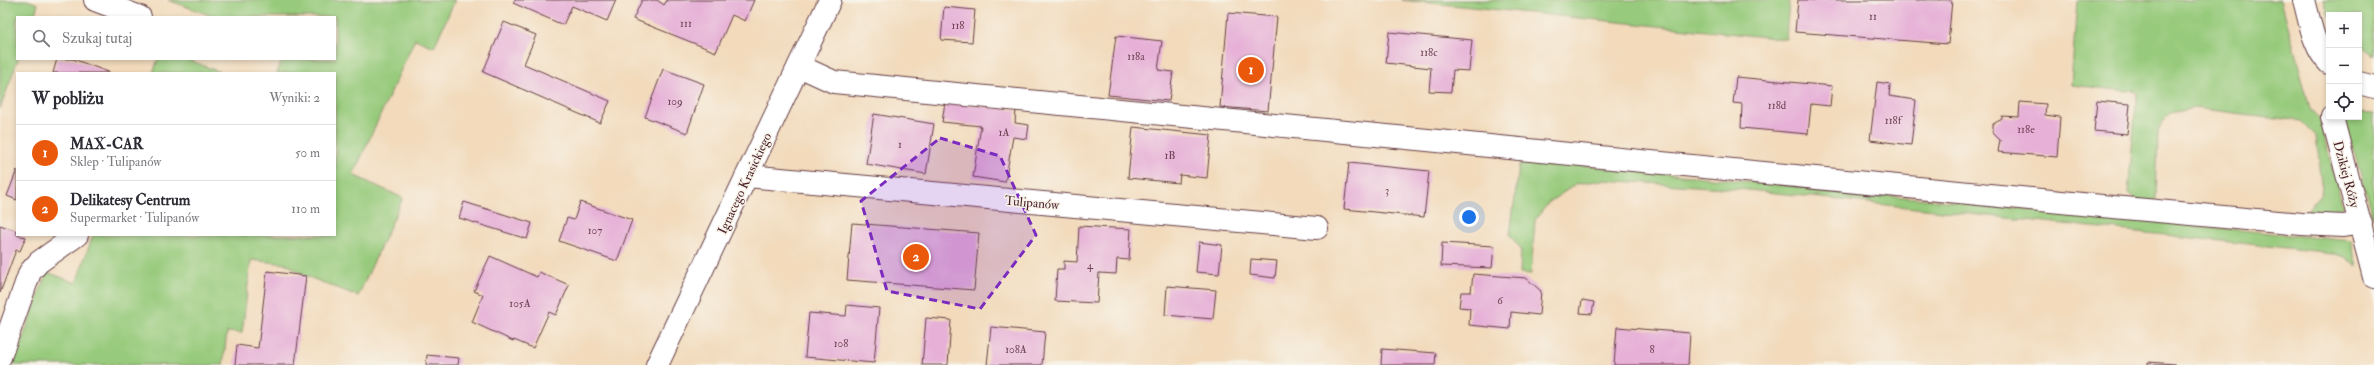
<!DOCTYPE html>
<html lang="pl">
<head>
<meta charset="utf-8">
<style>
	body { margin:0; font-family:"IM FELL Double Pica",serif; background:#f2f2f3; color:#2b2b33 }
	.controls { position:absolute; right:12px; top:12px; display:grid; overflow:hidden; border-radius:0px; box-shadow:0 2px 6px #0003 }
	.controls button { width:36px; height:36px; display:grid; place-items:center; padding:0; border:0; border-bottom:1px solid #e1e1e2; background:#fff; color:#2b2b33; font:20px sans-serif }
	.you { position:absolute; left:1469px; top:217px; width:14px; height:14px; margin:-10px; border:3px solid #fff; border-radius:50%; background:#1a73e8; box-shadow:0 0 0 6px #1a73e833 }
	.badge { display:grid; place-items:center; width:26px; height:26px; border-radius:50%; background:#ea580c; color:#fff; font-size:13px; font-weight:700 }
	.pin { position:absolute; translate:-50% -50%; border:2px solid #fff; box-shadow:0 1px 4px #0006 }
	.list { margin:0; padding:0; list-style:none }
	h2 { display:flex; justify-content:space-between; align-items:center; height:52px; margin:0; padding:0 16px; font-size:17px }
	h2 small { font-size:13px; font-weight:400; color:#7c7c81 }
	.list li { display:grid; grid-template-columns:26px 1fr auto; gap:12px; align-items:center; box-sizing:border-box; height:56px; padding:0 16px; border-top:1px solid #e1e1e2 }
	.list b { display:block; font-size:15px; white-space:nowrap }
	.list p { margin:0; font-size:13px; white-space:nowrap; color:#7c7c81 }
	.list em { font-size:13px; font-style:normal; color:#7c7c81 }
	.icon { flex:none; width:22px; height:22px; fill:none; stroke:currentColor; stroke-width:2; stroke-linecap:round; stroke-linejoin:round }
	.map { position:relative; flex:none; width:2374px; height:365px; overflow:hidden }
	.search { position:absolute; background:#fff; box-shadow:0 2px 6px #0003; left:16px; top:16px; width:320px; height:44px; display:flex; align-items:center; gap:10px; box-sizing:border-box; padding:0 14px; border-radius:0px; color:#7c7c81; font-size:15px }
	.panel { position:absolute; background:#fff; box-shadow:0 2px 6px #0003; left:16px; top:72px; width:320px; height:164px; border-radius:0px }
	.map>svg:first-child { display:block }
	.green { fill:#97ca7b; stroke:#707453 }
	.building { fill:#e6b0d7 }
	.lines { fill:none; stroke-linecap:round; stroke-linejoin:round }
	.minor-casing { stroke:#633b41; stroke-width:24 }
	.minor { stroke:#fff; stroke-width:22 }
	.marked { fill:#7b2cbf; fill-opacity:0.2; stroke:#7b2cbf; stroke-width:3; stroke-dasharray:8 5; stroke-linejoin:round }
	.labels { text-anchor:middle; stroke-width:3; stroke-linejoin:round; paint-order:stroke }
	.number-label { font-size:11px; fill:#714356 }
	.street-label { font-size:13px; fill:#4a1f2b; stroke:#f7f3e8 }
</style>
</head>
<body>
<div class="map">
<svg width="2374" height="365" viewBox="0 0 2374 365">
	<rect width="100%" height="100%" fill="#f7f3e8"/>
	<filter id="ink" filterUnits="userSpaceOnUse"><feTurbulence type="fractalNoise" baseFrequency=".025" numOctaves="2"/><feDisplacementMap in="SourceGraphic" scale="8" xChannelSelector="R" yChannelSelector="G"/><feConvolveMatrix kernelMatrix="1 2 1 2 8 2 1 2 1" color-interpolation-filters="sRGB"/></filter>
	<filter id="wash" filterUnits="userSpaceOnUse"><feTurbulence type="fractalNoise" baseFrequency=".012" numOctaves="4" result="noise"/><feDisplacementMap in="SourceGraphic" scale="16" xChannelSelector="R" yChannelSelector="G"/><feGaussianBlur stdDeviation="0.9" result="paint"/><feColorMatrix in="noise" values="0 0 0 0 0 0 0 0 0 0 0 0 0 0 0 0 0 1.4 0 .05"/><feComposite in="paint" operator="in"/></filter>
	<g filter="url(#wash)">
		<rect width="100%" height="100%" fill="#f2dabb"/>
		<!-- green -->
		<g class="green">
			<path d="M0,0h27l11,4 -4,13h-17l1,42 -18,50z"/>
			<path d="M168,0h287l-21,47 -19,-8 -62,136 50,23 -45,98 -52,-20 -19,-12 -36,-4 -9,73 -15,-1 -4,33h-210l34,-93 29,11 17,-48h242v-162h-58l5,-14h53v-42h-120z"/>
			<path d="M1402,0h387l-3,39z"/>
			<path d="M2077,0h204l29,108 9,11 24,88 -42,8 20,-19 1,-13 -6,-47 -15,-15 -107,-13 -24,5 -8,8 -4,10 -2,70 -20,-1 -8,-6 9,-102 -66,-7z"/>
			<path d="M2324,0h50v56l-15,-11v-30l-30,1z"/>
			<path d="M158,59h28l37,14h-70z"/>
			<path d="M2359,112l15,1v105l-31,-101h16z"/>
			<path d="M1520,159l831,82 6,25 -12,-9 -13,-4 -593,-64 -136,-9 -27,4 -27,18 -14,18 -4,54 -11,-1 1,-24 -11,-14z"/>
		</g>
		<g id="blocks">
			<!-- building -->
			<g class="building">
				<path d="M515,0h101l-9,21 -35,-15 -9,19 -50,-22z"/>
				<path d="M642,0h15l7,5 3,-5h87l-9,21 -13,-6 -16,37 -83,-33z"/>
				<path d="M1798,0h154l-4,44 -153,-12z"/>
				<path d="M944,7l31,3 -3,32 -31,-2z"/>
				<path d="M1228,13l49,4 -9,94 -48,-4z"/>
				<path d="M504,22l32,13 -12,29 86,37 -10,22 -117,-51z"/>
				<path d="M1389,32l83,8 -3,31 -16,-1 -2,22 -22,-1 2,-23 -45,-5z"/>
				<path d="M1116,36l46,5 -4,29 15,2 -4,29 -61,-6z"/>
				<path d="M57,59h16l38,14h-58z"/>
				<path d="M663,69l41,15 -17,49 -42,-16z"/>
				<path d="M1736,77l96,9 -2,20 -19,-2 -3,30 -67,-6 1,-24 -9,-1z"/>
				<path d="M1877,82l13,2 -1,12 27,4 -5,45 -41,-5z"/>
				<path d="M2097,101l33,3 -3,30 -33,-3z"/>
				<path d="M945,102l71,8 -1,13 14,2 -2,14 -14,-2 -8,45 -32,-5 8,-51 -39,-4z"/>
				<path d="M2020,102l26,2 -1,11 15,2 -3,40 -59,-5 2,-12 -7,-7v-9l9,-5v-3l17,1z"/>
				<path d="M874,114l60,10 -8,50 -60,-10z"/>
				<path d="M1133,127l78,8 -4,43 -27,-3 -1,8 -51,-5z"/>
				<path d="M1349,163l80,8 -5,46 -80,-8z"/>
				<path d="M17,170v30l-10,-4z"/>
				<path d="M464,202l68,21 -5,16 -68,-21z"/>
				<path d="M580,202l52,18 -15,41 -58,-20 8,-23 7,2z"/>
				<path d="M852,223l127,10 -5,57 -127,-10z"/>
				<path d="M0,225l17,6v4l9,2 -6,14 -4,-1 -16,43z"/>
				<path d="M1079,226l52,3 -2,31 -12,-1 -1,15 -17,-1 -2,30 -42,-2 2,-32h7v-8l13,1z"/>
				<path d="M1199,242l23,3 -3,29 -23,-2z"/>
				<path d="M1442,243l52,3 -2,22 -51,-2z"/>
				<path d="M490,256l47,21 2,-5 30,13 -13,30 -7,-3 -16,36 -19,-8 -1,1 -41,-19 11,-27 -9,-4z"/>
				<path d="M1251,259l26,2 -2,17 -25,-3z"/>
				<path d="M267,271l39,5 -11,89h-60l2,-20 21,3z"/>
				<path d="M1473,274l53,4 15,13 -2,24 -28,-3 -1,17 -41,-4 1,-17 -11,-1 2,-15h10z"/>
				<path d="M1167,286l49,4 -3,29 -48,-4z"/>
				<path d="M1582,300l12,2 -2,12 -12,-1z"/>
				<path d="M847,305l32,3 -5,55 -69,-6 4,-44 37,3z"/>
				<path d="M926,318l25,2 -3,45h-26z"/>
				<path d="M991,327l54,5 -3,33h-55z"/>
				<path d="M1617,327l73,6 -2,32h-74z"/>
				<path d="M1382,349l54,4 -1,12h-54z"/>
				<path d="M427,355l32,3 -1,7h-32z"/>
				<path d="M2148,362l27,2 -1,1h-26z"/>
			</g>
		</g>
	</g>
	<g filter="url(#ink)">
		<use href="#blocks" fill-opacity="0" stroke="#633b41" stroke-width="1"/>
		<g class="lines">
			<!-- minor casing -->
			<g class="minor-casing">
				<g id="minor">
					<path d="M95,0l45,17"/>
					<path d="M2304,0c6,21 9,47 25,63"/>
					<path d="M799,66l35,16 31,3 1237,121 200,18 41,2 18,-3"/>
					<path d="M2359,83l15,4"/>
					<path d="M2332,117l42,160"/>
					<path d="M747,176l570,52"/>
					<path d="M0,357l30,-85 9,-10 38,-27"/>
					<path d="M657,365l173,-365"/>
				</g>
			</g>
			<!-- minor -->
			<use href="#minor" class="minor"/>
		</g>
	</g>
	<!-- marked area -->
	<path class="marked" d="M940,138l60,18 36,79 -56,74 -93,-18 -26,-90z"/>
	<g class="labels">
		<!-- number labels -->
		<g class="number-label">
			<text x="1873" y="20">11</text>
			<text x="686" y="27">111</text>
			<text x="958" y="29">118</text>
			<text x="1429" y="56">118c</text>
			<text x="1136" y="60">118a</text>
			<text x="675" y="105">109</text>
			<text x="1777" y="109">118d</text>
			<text x="1893" y="124">118f</text>
			<text x="2026" y="133">118e</text>
			<text x="1004" y="136">1A</text>
			<text x="900" y="148">1</text>
			<text x="1170" y="159">1B</text>
			<text x="1387" y="194">3</text>
			<text x="595" y="234">107</text>
			<text x="1090" y="269">4</text>
			<text x="1500" y="304">6</text>
			<text x="520" y="307">105A</text>
			<text x="841" y="347">108</text>
			<text x="1016" y="353">108A</text>
			<text x="1652" y="353">8</text>
		</g>
		<!-- street labels -->
		<g class="street-label">
			<text transform="translate(2347 174) rotate(75)" y="5">Dzikiej Róży</text>
			<text transform="translate(744 183) rotate(-65)" y="5">Ignacego Krasickiego</text>
			<text transform="translate(1032 202) rotate(5)" y="5">Tulipanów</text>
		</g>
	</g>
</svg>
<div class="controls">
<button>+</button>
<button>−</button>
<button><svg class="icon" aria-label="locate" viewBox="0 0 24 24"><circle cx="12" cy="12" r="6"/><path d="M12 2v4M12 18v4M2 12h4M18 12h4"/></svg></button>
</div>
<div class="you"></div>
<div class="pin badge" style="left:1251px;top:70px">1</div>
<div class="pin badge" style="left:916px;top:257px">2</div>
<div class="search"><svg class="icon" aria-label="search" viewBox="0 0 24 24"><circle cx="10" cy="10" r="6"/><path d="M15 15l6 6"/></svg>Szukaj tutaj</div>
<section class="panel">
<h2>W pobliżu<small>Wyniki: 2</small></h2>
<ul class="list">
<li><span class="badge">1</span><div><b>MAX-CAR</b><p>Sklep · Tulipanów</p></div><em>50 m</em></li>
<li><span class="badge">2</span><div><b>Delikatesy Centrum</b><p>Supermarket · Tulipanów</p></div><em>110 m</em></li>
</ul>
</section>
</div>
</body>
</html>
